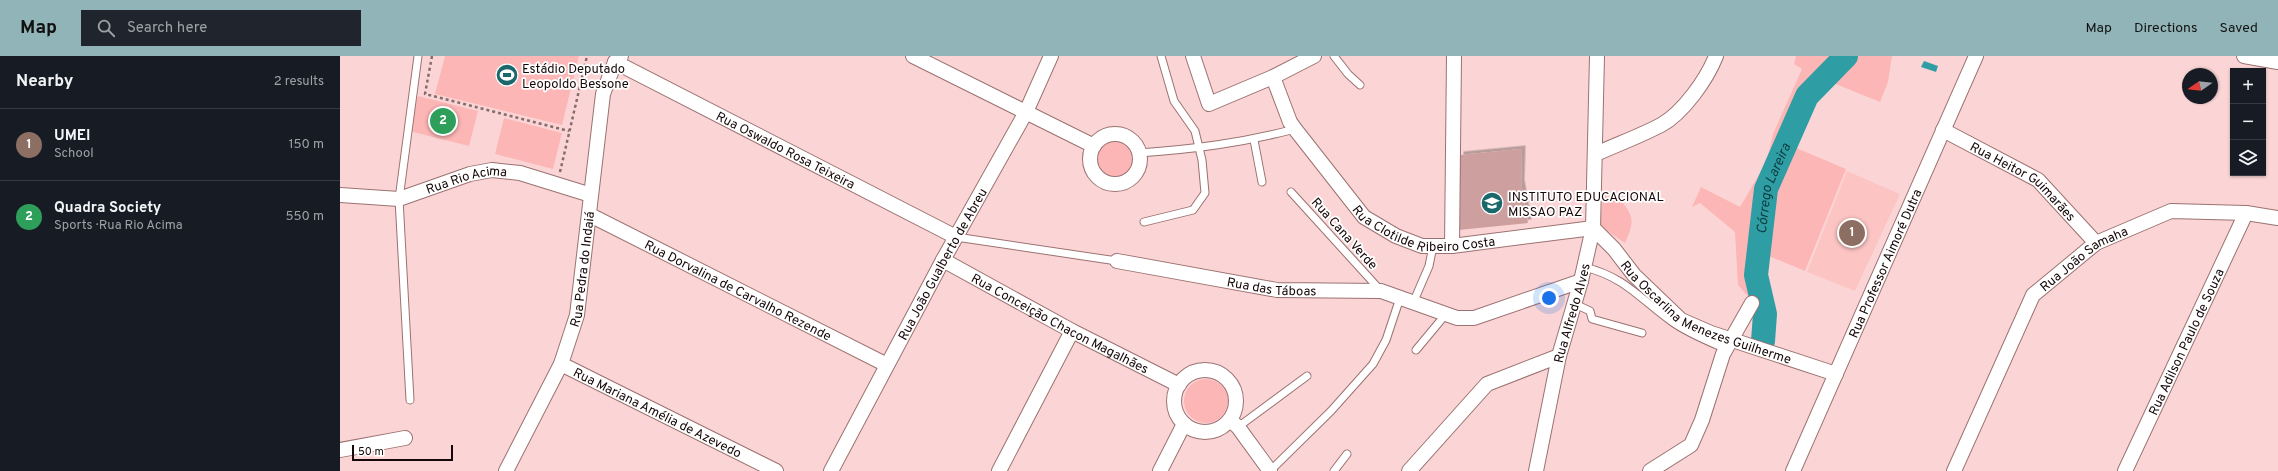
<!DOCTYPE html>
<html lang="en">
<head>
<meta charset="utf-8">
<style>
	body { margin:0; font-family:Overpass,sans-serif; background:#20242c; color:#f1f3f6 }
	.controls { position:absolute; right:12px; top:12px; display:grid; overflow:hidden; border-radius:0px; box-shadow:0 1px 3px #0004 }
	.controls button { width:36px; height:36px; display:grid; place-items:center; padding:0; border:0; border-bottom:1px solid #363941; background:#171b24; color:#f1f3f6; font:20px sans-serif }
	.compass { position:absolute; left:1842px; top:12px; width:36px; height:36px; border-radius:50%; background:#171b24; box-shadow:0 1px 3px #0004; rotate:256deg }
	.scale { position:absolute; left:12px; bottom:10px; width:101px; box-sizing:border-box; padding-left:4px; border:2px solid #160708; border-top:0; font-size:11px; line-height:14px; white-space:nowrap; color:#160708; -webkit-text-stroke:3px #fff; paint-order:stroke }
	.you { position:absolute; left:1209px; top:242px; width:14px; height:14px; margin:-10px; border:3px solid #fff; border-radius:50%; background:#1a73e8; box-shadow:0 0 0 6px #1a73e833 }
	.badge { display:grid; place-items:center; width:26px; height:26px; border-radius:50%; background:#91b4b8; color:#fff; font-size:13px; font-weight:700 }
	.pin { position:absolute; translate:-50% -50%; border:2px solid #fff; box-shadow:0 1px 4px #0006 }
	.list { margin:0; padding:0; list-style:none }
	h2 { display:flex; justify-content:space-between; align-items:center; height:52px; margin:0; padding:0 16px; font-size:17px }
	h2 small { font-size:13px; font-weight:400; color:#9ea1a6 }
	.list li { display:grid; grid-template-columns:26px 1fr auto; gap:12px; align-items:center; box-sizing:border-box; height:72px; padding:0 16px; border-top:1px solid #363941 }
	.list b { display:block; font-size:15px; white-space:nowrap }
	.list p { margin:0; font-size:13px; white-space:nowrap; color:#9ea1a6 }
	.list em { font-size:13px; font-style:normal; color:#9ea1a6 }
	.icon { flex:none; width:22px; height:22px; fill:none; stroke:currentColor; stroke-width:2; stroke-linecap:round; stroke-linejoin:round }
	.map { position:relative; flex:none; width:1938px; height:415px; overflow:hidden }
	header { display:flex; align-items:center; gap:24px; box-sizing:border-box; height:56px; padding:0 20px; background:#91b4b8; color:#111 }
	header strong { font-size:19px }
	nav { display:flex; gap:22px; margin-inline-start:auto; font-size:14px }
	.search { width:280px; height:36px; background:#20242c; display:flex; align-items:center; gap:10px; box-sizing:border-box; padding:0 14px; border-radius:0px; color:#9ea1a6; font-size:15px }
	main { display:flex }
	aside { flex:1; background:#171b24 }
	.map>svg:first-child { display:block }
	.built { fill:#fcc5c4 }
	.green { fill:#fcb6b5 }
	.water { fill:#2f9ea4 }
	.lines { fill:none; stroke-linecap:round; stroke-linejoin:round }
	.river { stroke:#2f9ea4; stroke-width:24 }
	.building { fill:#cda09f; filter:url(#shadow) }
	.lane-casing { stroke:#9b7271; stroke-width:9 }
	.street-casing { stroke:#9b7271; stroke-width:16 }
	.path { stroke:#866c6c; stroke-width:2.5; stroke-dasharray:3 3; stroke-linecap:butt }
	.lane { stroke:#fff; stroke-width:7 }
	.street { stroke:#fff; stroke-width:14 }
	.labels { text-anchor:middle; stroke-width:3.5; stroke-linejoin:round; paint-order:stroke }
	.poi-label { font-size:13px; fill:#160708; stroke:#fff; text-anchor:start }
	.street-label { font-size:13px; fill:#160708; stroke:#fff }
	.water-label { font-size:14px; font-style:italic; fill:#0c3e41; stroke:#fff }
</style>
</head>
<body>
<header>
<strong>Map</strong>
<div class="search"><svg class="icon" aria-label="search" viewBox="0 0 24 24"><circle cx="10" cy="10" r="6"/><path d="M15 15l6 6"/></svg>Search here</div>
<nav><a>Map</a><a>Directions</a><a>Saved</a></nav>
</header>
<main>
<aside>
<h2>Nearby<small>2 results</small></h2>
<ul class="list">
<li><span class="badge" style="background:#8d6e63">1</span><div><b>UMEI</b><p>School</p></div><em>150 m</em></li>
<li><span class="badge" style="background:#2e9e5b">2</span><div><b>Quadra Society</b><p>Sports · Rua Rio Acima</p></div><em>550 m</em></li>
</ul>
</aside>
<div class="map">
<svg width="1938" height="415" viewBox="0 0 1938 415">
	<defs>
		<filter id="shadow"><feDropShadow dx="3.5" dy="-3.5" stdDeviation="0" flood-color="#0004"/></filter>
	</defs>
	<rect width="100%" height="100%" fill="#fbd5d5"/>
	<!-- built -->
	<path class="built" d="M1507,115l53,23 -45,97 -48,-19z"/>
	<!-- green -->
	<g class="green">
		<path d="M105,0h134l-17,69 -127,-31z"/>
		<path d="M1456,0h96l-4,26 -8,20 -59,-24 -30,65 3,4 52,22 -41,102 -41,-17 3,37 -7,19 -22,-25 -3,-53 -35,-29 -8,4 9,-20 39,20 27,-46 6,-27 29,-65 -8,-5z"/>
		<path d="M78,40l60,15 -9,35 -60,-15z"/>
		<path d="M164,62l58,15 -9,36 -58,-15z"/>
		<circle cx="775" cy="103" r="20"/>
		<path d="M1263,139l17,4c15,19 14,23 5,44l-25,-17z"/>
		<circle cx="866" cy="345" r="22"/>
	</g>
	<!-- water -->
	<path class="water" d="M1584,5l14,5 -2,6 -15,-5z"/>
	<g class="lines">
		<!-- river -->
		<path class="river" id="s1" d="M1423,285l2,-27 -9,-39 10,-86 41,-93 39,-40"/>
	</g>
	<!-- building -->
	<path class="building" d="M1182,93l-1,34 7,40 -69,7 1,-75z"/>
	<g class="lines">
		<!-- lane casing -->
		<g class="lane-casing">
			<g id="lane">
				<path d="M994,0l14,18 12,11"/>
				<path d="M914,84l8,42"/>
				<path d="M799,97c56,-4 102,-10 156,-24"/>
				<path d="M951,136l90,99"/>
				<path d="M804,166l49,-12 12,-17 -3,-33 -7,-29 -21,-30 -13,-45"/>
				<path d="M616,181l161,24"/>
				<path d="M1244,211c41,10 55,31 87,54 16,12 37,20 55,28"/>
				<path d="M1073,247l16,-37 4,-20"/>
				<path d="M1235,248l15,7 2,8 50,14"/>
				<path d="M1076,294l30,-36"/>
				<path d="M70,344l-11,-201 19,-143"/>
				<path d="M898,371l69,-51"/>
				<path d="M930,415l61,-60 42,-47 13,-24 14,-42"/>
				<path d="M994,415l13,-17"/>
			</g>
		</g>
		<!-- street casing -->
		<g class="street-casing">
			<g id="street">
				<path d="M573,0l181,90"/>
				<path d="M853,0l16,48 64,-27 41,-21"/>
				<path d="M1904,0l34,6"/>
				<path id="s2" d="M275,6l341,175"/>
				<path id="s3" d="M933,21l17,45 5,7 69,88 32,19 26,10h30l141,-18 21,21 20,26 47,45 30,13 125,41"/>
				<path id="s4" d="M1603,74l95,50 58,63"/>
				<circle cx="775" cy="103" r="25"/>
				<path d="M1256,98c22,-10 44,-18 65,-29 22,-12 46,-46 55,-69"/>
				<path id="s5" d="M0,139l59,4 71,-25 22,-4 28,3 71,22"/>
				<path id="s6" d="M250,159l297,150"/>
				<path d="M1112,190l2,-190"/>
				<path id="s7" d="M603,204l129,71 107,54"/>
				<path id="s8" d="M777,205l160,29 104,1 76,27h17l107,-37"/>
				<path id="s9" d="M221,308l215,107"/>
				<circle cx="865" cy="345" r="31"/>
				<path d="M890,364l8,7 32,44"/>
				<path d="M0,394l65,-12"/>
				<path id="s10" d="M166,415l55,-107 16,-49 26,-221 12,-32 6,-6"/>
				<path id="s11" d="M491,415l112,-211 83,-148 25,-56"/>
				<path d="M659,415l73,-140"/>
				<path d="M820,415l24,-47"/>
				<path d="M1069,415l78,-87 72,-28"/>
				<path id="s12" d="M1196,415l23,-115 22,-75 12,-53 4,-172"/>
				<path d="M1310,415l41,-26 11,-25 21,-66 29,-51"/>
				<path id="s13" d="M1453,415l183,-415"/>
				<path id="s14" d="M1614,415l79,-176 63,-52 75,-32 75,2 32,5"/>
				<path id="s15" d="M1785,415l121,-258"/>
			</g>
		</g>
		<!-- path -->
		<g class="path">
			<path d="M92,0l-7,38 144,37"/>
			<path d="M220,116l27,-116"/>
		</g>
		<!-- lane -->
		<use href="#lane" class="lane"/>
		<!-- street -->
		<use href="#street" class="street"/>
	</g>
	<!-- icons -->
	<defs>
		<g id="stadium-disc" transform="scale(1.15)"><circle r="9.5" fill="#1b686c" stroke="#fff"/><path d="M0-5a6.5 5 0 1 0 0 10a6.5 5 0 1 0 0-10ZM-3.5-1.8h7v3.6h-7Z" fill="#fff"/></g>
		<g id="school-disc" transform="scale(1.15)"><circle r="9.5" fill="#1b686c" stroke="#fff"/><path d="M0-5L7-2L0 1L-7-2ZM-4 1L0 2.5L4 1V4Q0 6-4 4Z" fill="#fff"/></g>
	</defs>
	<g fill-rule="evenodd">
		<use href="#stadium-disc" x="167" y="19"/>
		<use href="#school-disc" x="1152" y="147"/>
	</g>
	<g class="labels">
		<!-- poi labels -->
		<g class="poi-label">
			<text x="182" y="17">Estádio Deputado<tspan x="182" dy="15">Leopoldo Bessone</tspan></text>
			<text x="1168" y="145">INSTITUTO EDUCACIONAL<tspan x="1168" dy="15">MISSAO PAZ</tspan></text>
		</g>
		<!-- street labels -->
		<g class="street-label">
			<text dy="5" stroke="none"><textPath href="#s2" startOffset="192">Rua Oswaldo Rosa Teixeira</textPath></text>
			<text dy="5" stroke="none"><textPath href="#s5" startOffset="130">Rua Rio Acima</textPath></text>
			<text dy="5" stroke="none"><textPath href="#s4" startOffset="96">Rua Heitor Guimarães</textPath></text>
			<text dy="5" stroke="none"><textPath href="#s3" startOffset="231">Rua Clotilde Ribeiro Costa</textPath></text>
			<text transform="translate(1005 177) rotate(48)" y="5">Rua Cana Verde</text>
			<text dy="5" stroke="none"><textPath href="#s14" startOffset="256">Rua João Samaha</textPath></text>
			<text dy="5" stroke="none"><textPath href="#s13" startOffset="227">Rua Professor Aimoré Dutra</textPath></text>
			<text dy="5" stroke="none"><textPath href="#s11" startOffset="235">Rua João Gualberto de Abreu</textPath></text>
			<text dy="5" stroke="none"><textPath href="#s10" startOffset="218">Rua Pedra do Indaiá</textPath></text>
			<text dy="5" stroke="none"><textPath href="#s8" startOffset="157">Rua das Táboas</textPath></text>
			<text dy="5" stroke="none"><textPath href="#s6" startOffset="166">Rua Dorvalina de Carvalho Rezende</textPath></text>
			<text dy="5" stroke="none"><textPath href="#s3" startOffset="551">Rua Oscarlina Menezes Guilherme</textPath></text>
			<text dy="5" stroke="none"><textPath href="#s12" startOffset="162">Rua Alfredo Alves</textPath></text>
			<text dy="5" stroke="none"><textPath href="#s7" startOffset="133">Rua Conceição Chacon Magalhães</textPath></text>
			<text dy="5" stroke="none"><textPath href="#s15" startOffset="143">Rua Adilson Paulo de Souza</textPath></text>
			<text dy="5" stroke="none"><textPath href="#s9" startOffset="108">Rua Mariana Amélia de Azevedo</textPath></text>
		</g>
		<!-- water labels -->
		<g class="water-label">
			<text dy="5" stroke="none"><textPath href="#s1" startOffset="156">Córrego Lareira</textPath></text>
		</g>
	</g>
</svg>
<div class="controls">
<button>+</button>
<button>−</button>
<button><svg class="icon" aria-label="layers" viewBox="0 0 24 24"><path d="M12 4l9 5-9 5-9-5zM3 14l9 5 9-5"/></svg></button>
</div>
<svg class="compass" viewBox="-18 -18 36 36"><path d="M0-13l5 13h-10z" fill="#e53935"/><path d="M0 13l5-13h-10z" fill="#9ea1a6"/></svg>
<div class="scale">50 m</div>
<div class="you"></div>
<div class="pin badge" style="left:1512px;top:177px;background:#8d6e63">1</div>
<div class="pin badge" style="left:103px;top:65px;background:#2e9e5b">2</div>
</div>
</main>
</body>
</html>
